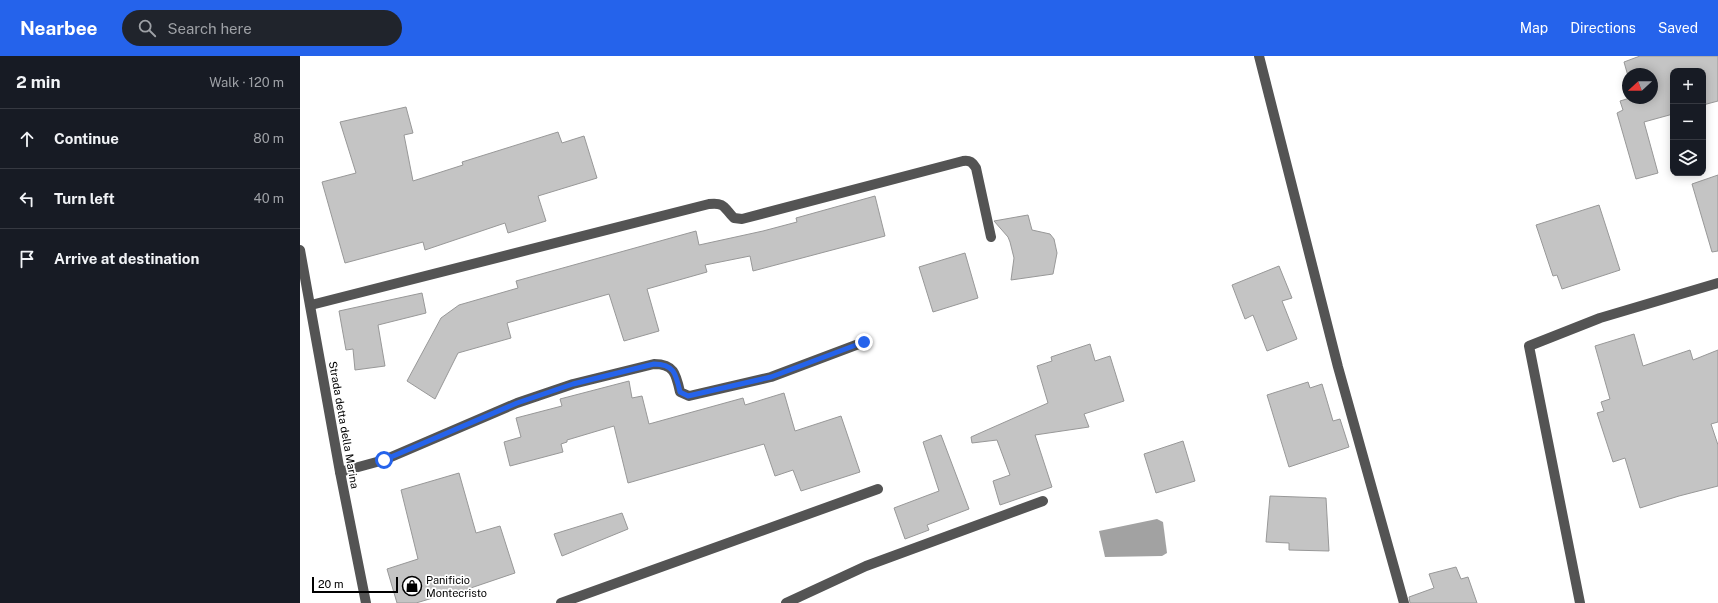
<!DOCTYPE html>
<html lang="en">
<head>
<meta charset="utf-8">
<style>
	body { margin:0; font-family:"Public Sans",sans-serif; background:#20242c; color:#f1f3f6 }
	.controls { position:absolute; right:12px; top:12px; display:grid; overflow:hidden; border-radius:8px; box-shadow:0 2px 10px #0003 }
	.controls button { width:36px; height:36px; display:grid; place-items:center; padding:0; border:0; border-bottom:1px solid #363941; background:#171b24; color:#f1f3f6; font:20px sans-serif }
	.compass { position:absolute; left:1322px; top:12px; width:36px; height:36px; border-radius:50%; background:#171b24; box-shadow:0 2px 10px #0003; rotate:249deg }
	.scale { position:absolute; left:12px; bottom:10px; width:86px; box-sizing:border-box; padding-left:4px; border:2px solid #000; border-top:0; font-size:11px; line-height:14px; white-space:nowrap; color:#000; -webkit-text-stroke:3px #fff; paint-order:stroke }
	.stop { position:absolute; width:12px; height:12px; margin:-9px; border:3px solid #2563eb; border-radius:50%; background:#fff }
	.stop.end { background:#2563eb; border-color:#fff; box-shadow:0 1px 4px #0008 }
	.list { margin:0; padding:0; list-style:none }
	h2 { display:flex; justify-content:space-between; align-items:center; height:52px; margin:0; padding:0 16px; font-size:17px }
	h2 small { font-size:13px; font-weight:400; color:#9ea1a6 }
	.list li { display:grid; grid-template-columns:26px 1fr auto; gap:12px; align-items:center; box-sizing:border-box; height:60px; padding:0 16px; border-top:1px solid #363941 }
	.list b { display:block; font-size:15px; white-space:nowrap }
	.list em { font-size:13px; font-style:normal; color:#9ea1a6 }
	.icon { flex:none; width:22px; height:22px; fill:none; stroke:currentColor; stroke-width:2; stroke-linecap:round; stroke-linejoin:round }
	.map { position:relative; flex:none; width:1418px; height:547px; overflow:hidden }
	header { display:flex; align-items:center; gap:24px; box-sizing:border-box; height:56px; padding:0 20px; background:#2563eb; color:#fff }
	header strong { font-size:19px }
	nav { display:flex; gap:22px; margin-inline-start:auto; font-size:14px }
	.search { width:280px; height:36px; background:#20242c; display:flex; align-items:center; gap:10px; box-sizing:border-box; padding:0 14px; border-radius:22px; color:#9ea1a6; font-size:15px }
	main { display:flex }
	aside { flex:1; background:#171b24 }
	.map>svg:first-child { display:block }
	.water { fill:#a2a2a2 }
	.building { fill:#c4c4c4; stroke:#989898 }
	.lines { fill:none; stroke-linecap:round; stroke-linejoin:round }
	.minor { stroke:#545454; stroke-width:10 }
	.route { stroke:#2563eb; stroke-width:5 }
	.labels { text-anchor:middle; stroke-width:3.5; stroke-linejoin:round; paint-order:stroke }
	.street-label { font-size:11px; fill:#000; stroke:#fff }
	.poi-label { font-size:11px; fill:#000; stroke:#fff; text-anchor:start }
</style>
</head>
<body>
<header>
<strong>Nearbee</strong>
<div class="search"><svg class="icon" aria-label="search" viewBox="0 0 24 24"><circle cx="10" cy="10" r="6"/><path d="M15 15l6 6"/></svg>Search here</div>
<nav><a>Map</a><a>Directions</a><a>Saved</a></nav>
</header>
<main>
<aside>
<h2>2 min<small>Walk · 120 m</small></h2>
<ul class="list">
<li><svg class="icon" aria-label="ahead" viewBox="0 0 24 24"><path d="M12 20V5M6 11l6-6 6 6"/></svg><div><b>Continue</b></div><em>80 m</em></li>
<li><svg class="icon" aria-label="left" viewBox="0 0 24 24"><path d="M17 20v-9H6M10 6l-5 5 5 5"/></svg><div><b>Turn left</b></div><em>40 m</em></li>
<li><svg class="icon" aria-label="arrive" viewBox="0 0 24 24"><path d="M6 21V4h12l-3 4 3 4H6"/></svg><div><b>Arrive at destination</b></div></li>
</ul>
</aside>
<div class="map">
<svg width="1418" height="547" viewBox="0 0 1418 547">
	<rect width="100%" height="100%" fill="#fff"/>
	<!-- water -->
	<path class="water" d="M857,463l6,3 4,31 -5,3 -57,1 -6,-26z"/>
	<!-- building -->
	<g class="building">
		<path d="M1340,0h78v45l-15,4v-34h-30v43l-29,8 14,51 -22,6 -19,-66 6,-3 -3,-9 10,-3h22v-24h-24v2l-4,-14z"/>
		<path d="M106,51l7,26 -9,2 9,46 50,-16 -1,-3 96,-30 4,11 22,-7 13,42 -59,18 8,25 -38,12 -3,-10 -80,27 -2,-8 -78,21 -23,-81 34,-9 -16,-51z"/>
		<path d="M1418,119v76l-6,1 -20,-68z"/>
		<path d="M575,140l10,40 -132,35 -3,-15 -45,9 2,7 -60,17 12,42 -35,10 -15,-47 -102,29 4,15 -53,15 -23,46 -28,-18 34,-63 18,-13 59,-17 -2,-7 180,-50 3,14 64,-14 34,-9 -1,-4z"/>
		<path d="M1299,149l21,65 -58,19 -5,-14 -4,1 -17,-51z"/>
		<path d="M728,159l4,15 18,4 4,5 3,14 -4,21 -42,6 3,-22 -4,-16 -2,-5 -14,-16z"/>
		<path d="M665,197l13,45 -45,14 -14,-45z"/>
		<path d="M979,210l13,32 -10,3 15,38 -30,12 -14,-36 -8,4 -13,-34z"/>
		<path d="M122,237l4,20 -48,12 7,41 -30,4 -2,-21 -7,1 -7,-39z"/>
		<path d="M1334,278l9,32 47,-16 3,10 25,-10v72l-7,2 7,21v41l-39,10 -39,12 -15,-50 -12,4 -16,-49 7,-2 -3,-9 9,-3 -15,-53z"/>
		<path d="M790,288l5,17 15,-5 14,45 -40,13 5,13 -54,8 17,52 -52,18 -7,-24 17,-6 -13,-35 -25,3 -1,-6 77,-34 -11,-37 15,-5 -1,-4z"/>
		<path d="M329,325l3,17 10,-2 7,28 94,-26 2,7 39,-12 11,38 46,-15 19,56 -59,19 -8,-21 -18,6 -11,-32 -136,39 -14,-57 -47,14v2l-6,2 2,8 -53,14 -6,-24 17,-5 -5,-19 46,-12 -2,-7z"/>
		<path d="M1008,326l2,6 12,-4 11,37 7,-2 9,28 -60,20 -22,-72z"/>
		<path d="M641,379l28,74 -42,16 2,5 -24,9 -11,-31 45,-17 -16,-49z"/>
		<path d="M883,385l12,40 -39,12 -12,-39z"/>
		<path d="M159,417l17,60 24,-7 15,47 -62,21v-2l-37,11h-19l-10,-34 31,-10 -17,-69z"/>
		<path d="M970,440l56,2 3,53 -40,-1v-7l-23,-1z"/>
		<path d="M322,457l6,16 -66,27 -8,-22z"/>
		<path d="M1156,511l5,12 7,-2 9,26h-67l-1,-6 25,-9 -5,-14z"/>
	</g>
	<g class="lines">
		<!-- minor -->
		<g class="minor">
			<path d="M959,0l79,311 66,236"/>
			<path d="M0,194l40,222 26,131"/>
			<path d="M11,249l398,-101c16,-2 15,4 25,14l8,1 221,-58c7,-1 9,1 13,7l15,69"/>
			<path d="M40,416l44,-12 133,-57 56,-19 81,-20c20,0 22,10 26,28l9,4 82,-19 93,-35"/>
			<path d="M261,547l317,-114"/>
			<path d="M486,547l80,-37 177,-65"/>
			<path d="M1280,547l-51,-257 71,-28 118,-35"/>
		</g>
	</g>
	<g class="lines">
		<!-- route -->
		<path class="route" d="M84,404l133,-57 56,-19 81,-20c20,0 22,10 26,28l8,4 83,-19 93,-35"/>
	</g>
	<!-- icons -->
	<defs>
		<g id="shop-ring" transform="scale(1)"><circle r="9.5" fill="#fff" stroke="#000" stroke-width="1.5"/><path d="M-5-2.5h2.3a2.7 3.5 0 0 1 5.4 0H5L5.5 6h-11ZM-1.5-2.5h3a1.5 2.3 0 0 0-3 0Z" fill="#000"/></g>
	</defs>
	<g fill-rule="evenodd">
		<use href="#shop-ring" x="112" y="530"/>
	</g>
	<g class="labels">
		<!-- street labels -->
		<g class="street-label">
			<text transform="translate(44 369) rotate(80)" y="4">Strada detta della Marina</text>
		</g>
		<!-- poi labels -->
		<g class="poi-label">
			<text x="126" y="528">Panificio<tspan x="126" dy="13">Montecristo</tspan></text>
		</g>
	</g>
</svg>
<div class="controls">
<button>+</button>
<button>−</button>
<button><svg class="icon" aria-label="layers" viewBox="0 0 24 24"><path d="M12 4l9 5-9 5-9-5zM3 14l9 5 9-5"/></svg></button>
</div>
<svg class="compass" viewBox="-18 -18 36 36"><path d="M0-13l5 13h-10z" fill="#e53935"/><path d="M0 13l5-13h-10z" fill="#9ea1a6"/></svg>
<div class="scale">20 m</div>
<div class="stop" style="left:84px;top:404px"></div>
<div class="stop end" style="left:564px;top:286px"></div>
</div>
</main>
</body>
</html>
